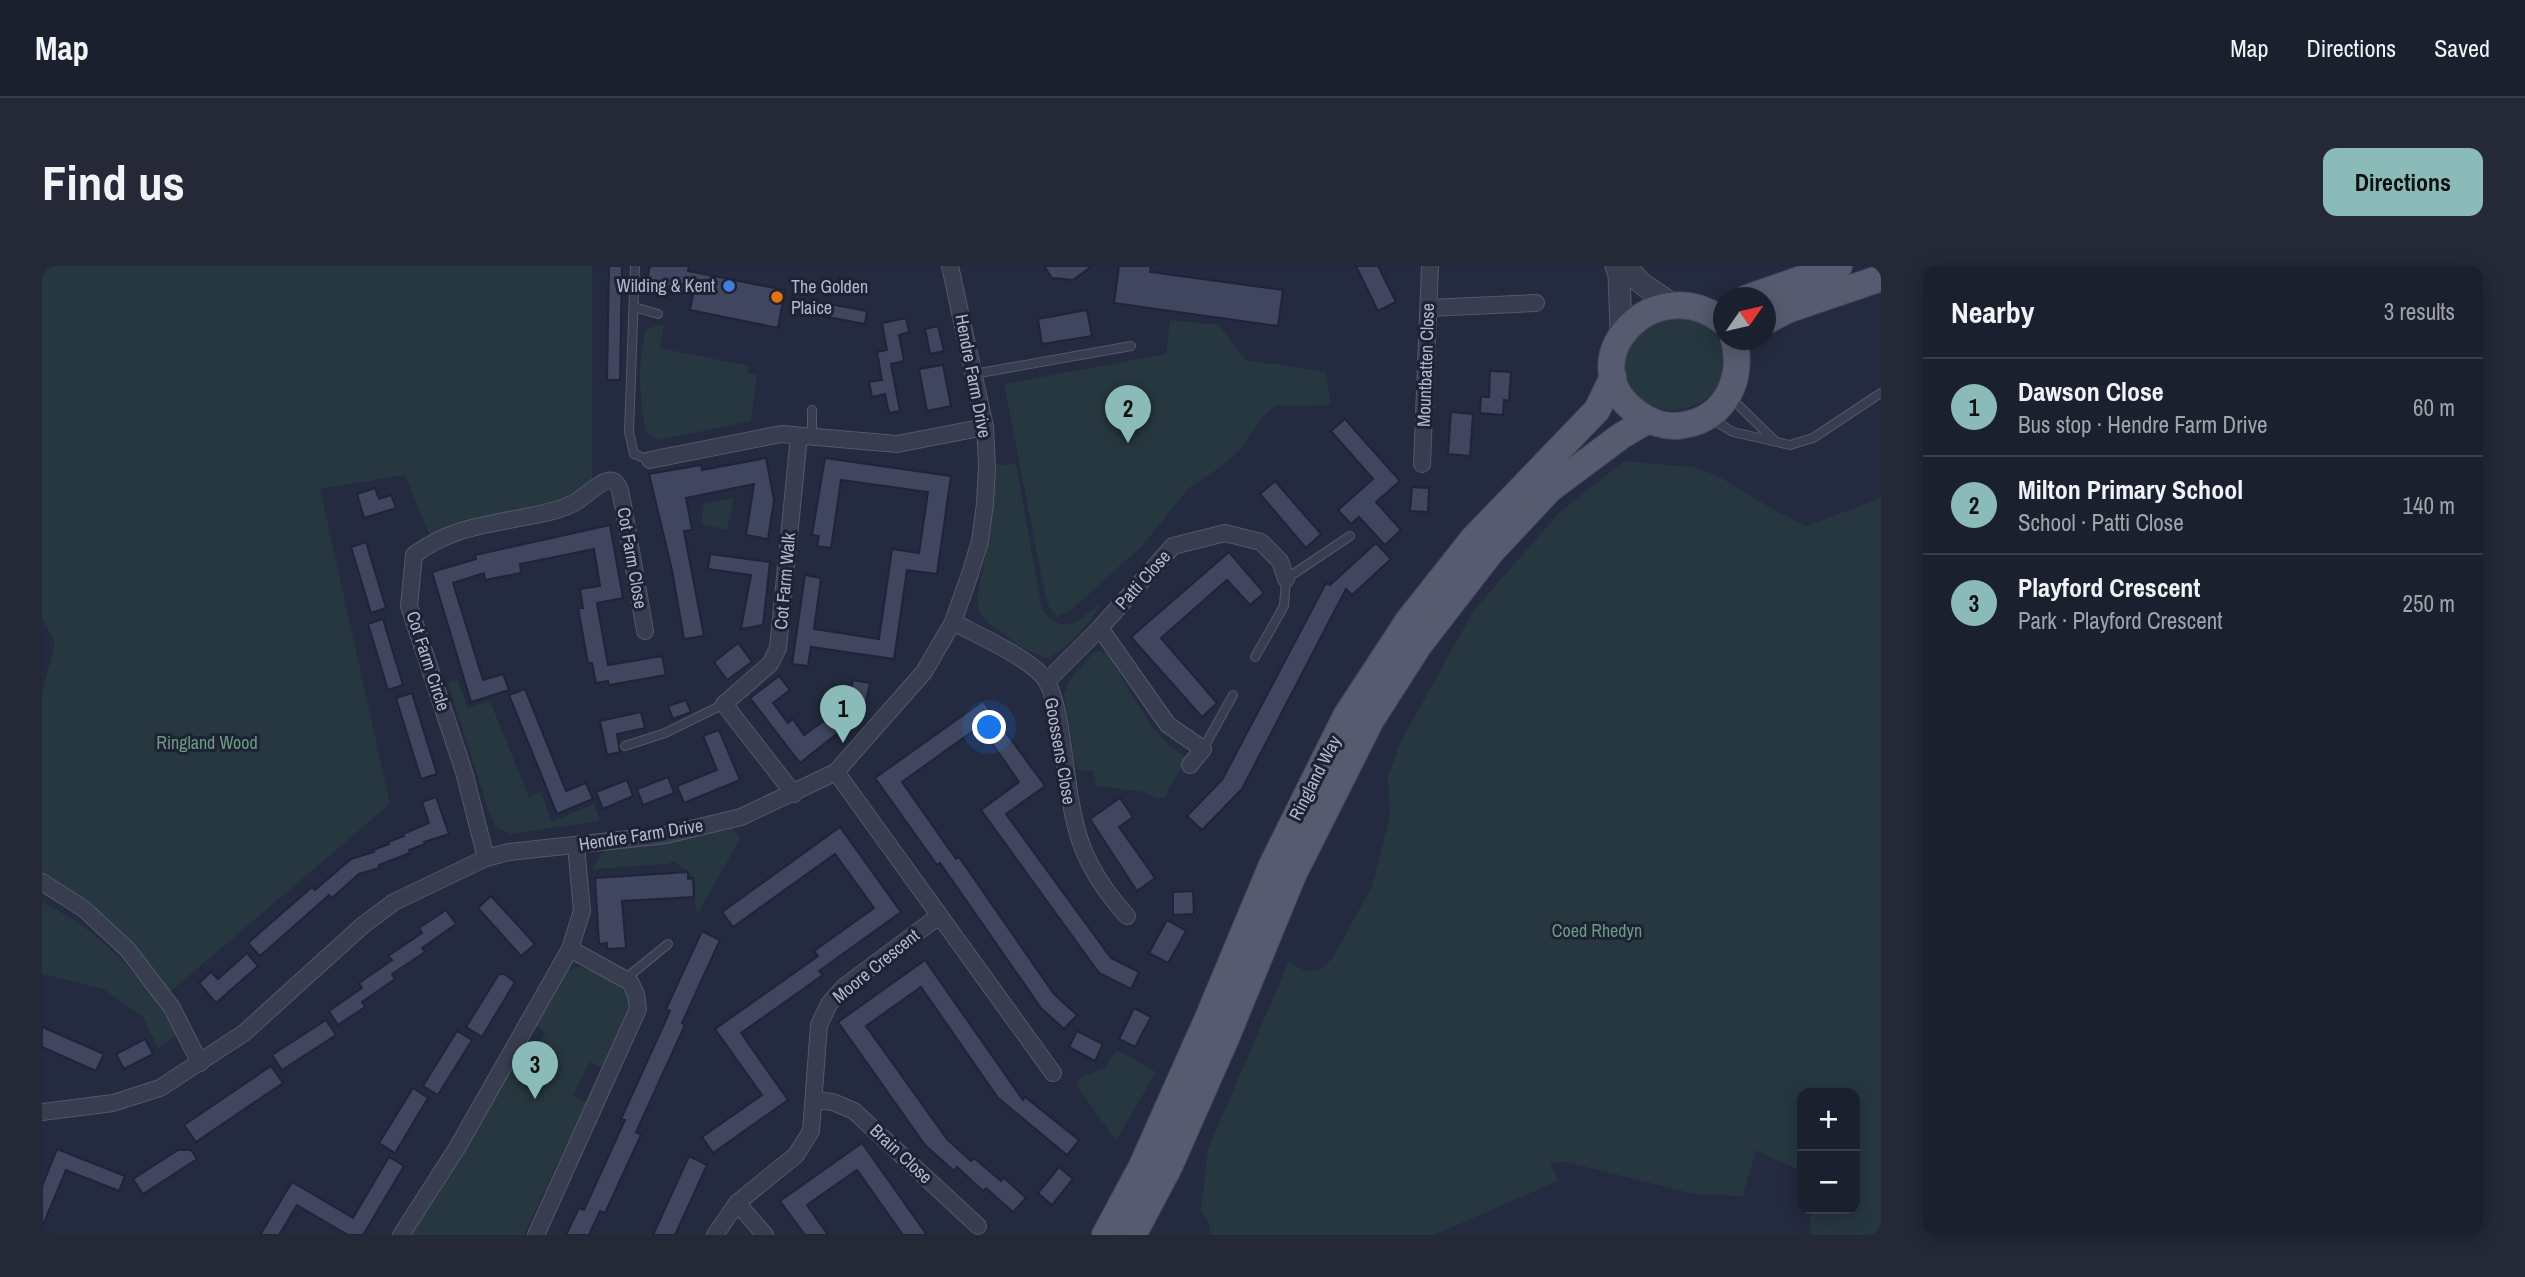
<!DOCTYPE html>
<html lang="en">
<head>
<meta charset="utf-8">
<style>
	body { margin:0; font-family:"Archivo Narrow",sans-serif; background:#242837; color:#f1f3f6 }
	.controls { position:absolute; right:21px; bottom:21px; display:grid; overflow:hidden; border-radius:14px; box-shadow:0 4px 18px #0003 }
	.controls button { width:63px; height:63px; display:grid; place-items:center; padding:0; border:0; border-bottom:2px solid #393e4b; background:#1b202f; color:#f1f3f6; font:35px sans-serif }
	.compass { position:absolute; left:1671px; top:21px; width:63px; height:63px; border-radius:50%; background:#1b202f; box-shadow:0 4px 18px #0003; rotate:56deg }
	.you { position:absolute; left:948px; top:462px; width:24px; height:24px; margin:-18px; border:5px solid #fff; border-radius:50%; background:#1a73e8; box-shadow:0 0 0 10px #1a73e833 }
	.badge { display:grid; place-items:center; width:46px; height:46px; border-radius:50%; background:#8bbbb9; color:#111; font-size:23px; font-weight:700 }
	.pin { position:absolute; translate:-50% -58px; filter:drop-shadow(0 2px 4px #0008) }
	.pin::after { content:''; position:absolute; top:37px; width:24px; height:21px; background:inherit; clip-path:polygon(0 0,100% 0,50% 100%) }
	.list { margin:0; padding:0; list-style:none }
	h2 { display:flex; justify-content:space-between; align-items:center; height:91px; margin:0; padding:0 28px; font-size:30px }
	h2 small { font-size:23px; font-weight:400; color:#a0a3aa }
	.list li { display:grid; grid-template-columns:46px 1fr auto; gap:21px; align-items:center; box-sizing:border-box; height:98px; padding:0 28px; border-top:2px solid #393e4b }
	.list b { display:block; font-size:26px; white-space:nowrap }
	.list p { margin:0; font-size:23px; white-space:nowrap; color:#a0a3aa }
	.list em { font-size:23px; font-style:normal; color:#a0a3aa }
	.map { position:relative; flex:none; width:1839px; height:969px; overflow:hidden; border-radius:14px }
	header { display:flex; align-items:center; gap:42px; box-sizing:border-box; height:98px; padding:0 35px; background:#1b202f; border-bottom:2px solid #393e4b }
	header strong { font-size:33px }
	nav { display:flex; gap:38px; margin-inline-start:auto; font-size:24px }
	.intro { display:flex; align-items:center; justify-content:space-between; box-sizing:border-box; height:168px; padding:0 42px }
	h1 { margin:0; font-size:49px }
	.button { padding:18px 32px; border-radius:14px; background:#8bbbb9; color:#111; font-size:24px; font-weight:700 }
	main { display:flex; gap:42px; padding:0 42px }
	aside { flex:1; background:#1b202f; border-radius:14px; box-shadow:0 4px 18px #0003 }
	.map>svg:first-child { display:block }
	.green { fill:#263740 }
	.building { fill:#40465f; stroke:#1f2436; stroke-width:2 }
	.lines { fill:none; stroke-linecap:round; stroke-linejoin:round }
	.service-casing { stroke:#53586a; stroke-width:10 }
	.minor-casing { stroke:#53586a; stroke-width:18 }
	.tertiary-casing { stroke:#53586a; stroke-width:23 }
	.primary-casing { stroke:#414658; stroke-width:28 }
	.service { stroke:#383d4f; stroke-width:8 }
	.minor { stroke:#383d4f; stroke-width:16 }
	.tertiary { stroke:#383d4f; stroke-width:21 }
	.primary { stroke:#565b6f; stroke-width:26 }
	.shop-dot { fill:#3f7fe0; stroke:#1d2234; stroke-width:2.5 }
	.food-dot { fill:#e8710a; stroke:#1d2234; stroke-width:2.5 }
	.labels { text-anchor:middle; stroke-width:6; stroke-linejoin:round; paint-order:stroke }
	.poi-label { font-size:18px; fill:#b4b8ca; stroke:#1d2234; text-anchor:end }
	.street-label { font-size:18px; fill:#b4b8ca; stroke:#1d2234 }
	.park-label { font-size:18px; fill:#6b9b80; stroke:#1d2234 }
</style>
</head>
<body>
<header>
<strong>Map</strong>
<nav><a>Map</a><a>Directions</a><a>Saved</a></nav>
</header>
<div class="intro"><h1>Find us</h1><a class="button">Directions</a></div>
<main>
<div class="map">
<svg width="1839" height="969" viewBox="0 0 1839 969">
	<rect width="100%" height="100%" fill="#242a3f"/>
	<!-- green -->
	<g class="green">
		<path d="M0,0h550v225l-160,50 -27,-66 -85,14 70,315 -226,193 -36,-47 -86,-68v-188l13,-51 -13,-26z"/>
		<path d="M1623,44c11,4 38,9 46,16 5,4 9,12 11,19 18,62 -70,93 -95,33 -4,-10 -6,-28 0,-37 5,-9 29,-24 38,-31z"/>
		<path d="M1128,54l49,5 27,35 80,12 5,33 -56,1 -13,12 -23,33 -20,17 -30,20 -47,58 -71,64 -14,7 -8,-10 -6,-23 -39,-200 162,-30z"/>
		<path d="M622,59l-4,23 89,18 -1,8 9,1 -6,46 -92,19 -12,-6c-8,-31 -10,-72 -1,-103l6,-4z"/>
		<path d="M1582,195l70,6 24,9 53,32 35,18 75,-28v737h-70l-2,-26h46v-116h-53v75h-8l-38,-18 -13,46 -49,-2 -128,-32 -16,1 8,18 -124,54h-225l1,-8 -9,-18 7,-60 81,-188c19,15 29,14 45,-5l38,-70 18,-71 -2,-38 12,-34 74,-133 86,-98z"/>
		<path d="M974,198l26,145c23,29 35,12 59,-6 -12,22 -32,44 -54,56l-26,-12 -31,-23 -11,-12 -2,-16 8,-37 11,-94z"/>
		<path d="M692,232l-7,32 -26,-6 3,-20z"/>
		<path d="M1058,385l10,5 16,30 26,41 19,20 17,11 -17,26 -5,13 -9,2 -13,-7 -48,-6 -3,-16 -12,2 -5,-5 -12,-73 5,-13 24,-28z"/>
		<path d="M416,414l10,28 22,-7 39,96 12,-5 11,30 42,-18 6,17 -89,13 -14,-6 -7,-13 -42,-132z"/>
		<path d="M691,562l7,11 -42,74c-9,-28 9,-33 -24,-51l-8,2 -74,5 8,-14 10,-8z"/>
		<path d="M0,636c58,28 103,76 135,133l-19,13 -15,-31 -40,-28 -61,-15z"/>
		<path d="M537,700c20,8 43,16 52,36l-29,66 -12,-6 -17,33 13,8 -62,132h-116l108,-178 10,3 20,-28 -11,-7 33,-54z"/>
		<path d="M1075,784l39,22 -40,68 -39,-53 2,-9 26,-11z"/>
	</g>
	<!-- building -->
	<g class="building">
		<path d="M567,0h13l-2,114h-13z"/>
		<path d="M608,0h39l-1,5 97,19 -7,38 -88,-18 3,-15 -47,-10z"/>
		<path d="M1002,0h48l-19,14 -21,-2z"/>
		<path d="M1077,0h32l-1,6 133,18 -5,36 -164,-23z"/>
		<path d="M1314,0h22l18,36 -18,9z"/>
		<path d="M771,35l54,10 -2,13 -54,-10z"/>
		<path d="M1045,44l5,26 -50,8 -4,-25z"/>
		<path d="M864,52l3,14 -10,3 5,26 -13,3 9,47 -11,2 -4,-19 -13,3 -3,-15 13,-2 -5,-28 10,-2 -5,-27z"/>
		<path d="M896,60l6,25 -14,3 -5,-25z"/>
		<path d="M901,99l8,41 -24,5 -8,-42z"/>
		<path d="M1448,105l21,1 -2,29 -5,-1 -1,15 -23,-2 1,-16h8z"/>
		<path d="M1409,146l22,2 -3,42 -22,-2z"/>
		<path d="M1303,153l55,62 -24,21 25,28 -16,15 -26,-28 -8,7 -13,-14 35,-31 -42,-48z"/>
		<path d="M724,192l8,42 -6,39 -22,-4 8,-51 -68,14 6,32 -8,1 20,105 -20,3 -12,-69 -23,-96 52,-9 1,5z"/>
		<path d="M783,192l126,18 -14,98 -30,-4 -13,89 -83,-12 -3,19 -16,-2 13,-89 16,3 -7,51 65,10 13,-90 27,4 9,-61 -87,-12 -10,68 -14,-2 2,-10 -7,-1z"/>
		<path d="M1233,215l46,53 -15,14 -46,-54z"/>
		<path d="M1370,221l17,1 -1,24 -18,-1z"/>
		<path d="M333,222l4,11 12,-4 5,13 -32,10 -7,-24z"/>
		<path d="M568,259l13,73 -26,5 11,62 54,-9 4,19 -57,10 -1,-4 -12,2 -4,-20h-4l-10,-55h5l-3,-19 20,-3 -6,-37 -74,15 1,9 -36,7 -1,-7 -31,10 30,97 20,-6 6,16 -38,12 -39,-130 44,-13 -1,-4z"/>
		<path d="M324,276l20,66 -15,5 -20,-66z"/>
		<path d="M1334,277l15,16 -39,36 -6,-6 -104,200 -40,41 -15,-14 35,-36 104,-197 4,2z"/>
		<path d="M1187,286l35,41 -14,12 -23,-25 -66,58 56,65 -15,14 -71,-80z"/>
		<path d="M668,288l60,8 -7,63 -22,4 10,-54 -43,-6z"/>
		<path d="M341,353l20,66 -15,5 -20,-66z"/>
		<path d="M696,377l14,19 -25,18 -13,-18z"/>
		<path d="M737,410l11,14 -17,13 15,20 5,-4 11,16 45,-32 4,-23 17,3 -6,29 -64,51 -50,-65z"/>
		<path d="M483,423l41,102 20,-8 7,16 -36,15 -48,-119z"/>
		<path d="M370,427l25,81 -16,5 -25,-81z"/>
		<path d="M644,434l5,12 -18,7 -5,-13z"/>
		<path d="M941,435l62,85 -39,28 105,144 28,14 -8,17 -32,-16 -118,-163 38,-28 -39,-56 -78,56 54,77 3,-2 95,137 23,21 -13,14 -23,-21 -101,-145 -3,2 -62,-87z"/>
		<path d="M599,446l4,16 -28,6 3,18 -13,3 -7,-34z"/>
		<path d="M677,464l21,50 -56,23 -7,-17 40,-16 -14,-34z"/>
		<path d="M626,511l6,16 -31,12 -6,-16z"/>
		<path d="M585,514l6,16 -30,13 -7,-17z"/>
		<path d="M394,531l13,37 -25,8 1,2 -16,6 1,3 -31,12v3l-20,6 -27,24 -3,-3 -69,61 -12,-13 64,-56 3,3 36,-31 23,-7 -1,-2 16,-6 -1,-2 16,-6 -1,-2 26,-11 -7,-21z"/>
		<path d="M1078,532l13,19 -14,10 36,51 -18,13 -47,-72z"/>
		<path d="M798,561l61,85 -82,59 4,4 -82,58 47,67 -75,53 -11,-16 60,-42 -47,-66 103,-73 -4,-5 60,-43 -39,-54 -102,73 -11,-15z"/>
		<path d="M646,606v7l5,-1 1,19 -72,4 4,47 -19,1v-6l-8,1 -4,-66z"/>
		<path d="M1151,625l1,23 -21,1v-23z"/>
		<path d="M449,630l44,48 -14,12 -43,-48z"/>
		<path d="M404,644l10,14 -34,24 3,4 -33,22 3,5 -33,23 3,5 -27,18 -9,-14 33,-23 -3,-5 33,-23 -4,-4 34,-23 -3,-5z"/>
		<path d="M1125,654l19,11 -18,32 -19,-10z"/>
		<path d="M660,665l18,9 -38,83 3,2 -49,107 5,3 -36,78 -5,-2 -11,24h-23l13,-27 5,2 41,-90 -4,-1 49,-108 -4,-2z"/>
		<path d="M205,687l11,13 -42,37 -17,-20 12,-11 7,7z"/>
		<path d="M883,694l98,140 2,-3 54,43 -12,15 -69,-57 -77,-111 -55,39 81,113 24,22 3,-3 27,23 3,-3 22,20 -13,14 -27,-24 -3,3 -26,-24 -3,4 -29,-26 -87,-123z"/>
		<path d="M457,708h5l11,8 -33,55 -16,-10z"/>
		<path d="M1092,742l17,9 -16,30 -16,-8z"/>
		<path d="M284,754l10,15 -54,35 -10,-15z"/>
		<path d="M0,761l62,27 -8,17 -54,-24z"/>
		<path d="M415,765l15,9 -34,55 -15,-9z"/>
		<path d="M1035,765l26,13 -8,17 -26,-14z"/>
		<path d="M103,773l8,15 -29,15 -8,-15z"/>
		<path d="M229,800l12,17 -87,59 -12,-17z"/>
		<path d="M371,822l15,10 -33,55 -16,-10z"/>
		<path d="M820,877l65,92h-24l-46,-65 -50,35 21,30h-23l-25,-34z"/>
		<path d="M15,883l68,27 -6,15 -53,-21 -24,57v-41z"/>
		<path d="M136,884h13l6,9 -54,35 -10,-15z"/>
		<path d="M647,890l18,9 -32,70h-22z"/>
		<path d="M347,891l15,9 -41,69h-15l-51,-30 -18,30h-19l32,-53 61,36z"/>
		<path d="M1017,901l14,12 -21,26 -14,-12z"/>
	</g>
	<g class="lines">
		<!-- service casing -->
		<g class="service-casing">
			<g id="service">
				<path d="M593,0l-6,166 5,22 16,6"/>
				<path d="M592,41l24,7"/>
				<path d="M932,108l157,-28"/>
				<path d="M1690,133l43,42"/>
				<path d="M770,144v27"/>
				<path d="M1671,154l20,12 57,13 23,-7 68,-45"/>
				<path d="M1213,391l29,-51 2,-27 64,-43"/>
				<path d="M583,480l40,-13 59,-29"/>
				<path d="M1161,483l30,-54"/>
				<path d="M583,713l43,-35"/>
			</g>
		</g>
		<!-- minor casing -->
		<g class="minor-casing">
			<g id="minor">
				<path d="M1387,42l107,-5"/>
				<path d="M608,194l131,-26 116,10 88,-17"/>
				<path d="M1380,198l8,-198"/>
				<path d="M911,356c22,12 82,38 94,60 10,18 14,53 17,73 9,71 14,107 63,161"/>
				<path d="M1058,362l68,97 35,24 -13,16"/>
				<path d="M1005,415l53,-53 73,-82 52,-13 36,9 19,19 6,18"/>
				<path d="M794,506l217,301"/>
				<path d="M752,528l-70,-90 46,-40 8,-16 21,-212"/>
				<path d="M444,592l-22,-86 -55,-166 5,-51c34,-26 70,-30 111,-38 16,-3 33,-6 47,-13 10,-4 31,-27 41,-23 8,3 8,18 10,24l22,126"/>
				<path d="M0,616l42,27 44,41 44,58 28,55"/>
				<path d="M773,834l18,2 21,9 124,115"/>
				<path d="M0,846l71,-9 47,-15 84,-55 118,-107 32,-24 92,-44 23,-6 157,-17 75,-18 95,-45 88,-100 29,-50 17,-48 10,-33 5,-37 2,-39 -2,-38 -35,-161"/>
				<path d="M695,937l28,32"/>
				<path d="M359,969l56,-87 113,-199 12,-38 -6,-65"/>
				<path d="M494,969l102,-226 -2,-15 -6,-12 -60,-33"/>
				<path d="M673,969l22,-32 59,-48 15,-24 8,-106 10,-21 15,-17 95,-71"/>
			</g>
		</g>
		<!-- tertiary casing -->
		<g class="tertiary-casing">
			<g id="tertiary">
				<path d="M1574,0l3,9 2,54"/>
				<path d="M1584,0l15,17 25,17"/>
			</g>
		</g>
		<!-- primary casing -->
		<g class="primary-casing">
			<g id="primary">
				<path d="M1705,32l92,-32"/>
				<path d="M1724,55l21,-11 94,-32"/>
				<path d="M1682,56c-72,-56 -158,43 -85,92 13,9 29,14 45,11 42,-7 60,-47 50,-85"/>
				<path d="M1063,969l36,-67 67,-150 64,-153 74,-149 62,-95 65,-82 124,-129 16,-33"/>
				<path d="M1091,969l36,-68 57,-129 67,-163 78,-155 48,-75 72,-93 59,-63 71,-53 27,-16"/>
			</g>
		</g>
		<!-- service -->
		<use href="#service" class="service"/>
		<!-- minor -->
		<use href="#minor" class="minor"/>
		<!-- tertiary -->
		<use href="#tertiary" class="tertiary"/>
		<!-- primary -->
		<use href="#primary" class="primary"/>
	</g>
	<!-- markers -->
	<circle class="shop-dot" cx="687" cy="20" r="7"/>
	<circle class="food-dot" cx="735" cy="31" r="7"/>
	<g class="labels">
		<!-- poi labels -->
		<g class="poi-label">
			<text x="673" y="26">Wilding &amp; Kent</text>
			<text x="749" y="27" text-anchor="start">The Golden<tspan x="749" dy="21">Plaice</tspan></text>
		</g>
		<!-- street labels -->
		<g class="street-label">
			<text transform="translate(1384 99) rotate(-88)" y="6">Mountbatten Close</text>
			<text transform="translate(931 110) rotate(79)" y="6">Hendre Farm Drive</text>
			<text transform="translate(590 292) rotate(80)" y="6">Cot Farm Close</text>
			<text transform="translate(1101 314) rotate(-48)" y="6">Patti Close</text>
			<text transform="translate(743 315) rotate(-85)" y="6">Cot Farm Walk</text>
			<text transform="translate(386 395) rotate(72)" y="6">Cot Farm Circle</text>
			<text transform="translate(1018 485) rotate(80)" y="6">Goossens Close</text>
			<text transform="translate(1273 512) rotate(-63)" y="6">Ringland Way</text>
			<text transform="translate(599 569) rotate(-9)" y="6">Hendre Farm Drive</text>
			<text transform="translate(834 700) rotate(-39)" y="6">Moore Crescent</text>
			<text transform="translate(859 888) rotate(43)" y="6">Brain Close</text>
		</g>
		<!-- park labels -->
		<g class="park-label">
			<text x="165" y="483">Ringland Wood</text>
			<text x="1555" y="671">Coed Rhedyn</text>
		</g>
	</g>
</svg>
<div class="controls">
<button>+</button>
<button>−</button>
</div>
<svg class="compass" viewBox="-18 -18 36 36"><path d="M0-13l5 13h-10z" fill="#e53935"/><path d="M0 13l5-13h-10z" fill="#a0a3aa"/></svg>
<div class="you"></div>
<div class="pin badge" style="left:801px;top:477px">1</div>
<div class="pin badge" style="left:1086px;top:177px">2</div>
<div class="pin badge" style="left:493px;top:833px">3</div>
</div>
<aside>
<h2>Nearby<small>3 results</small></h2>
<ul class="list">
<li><span class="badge">1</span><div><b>Dawson Close</b><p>Bus stop · Hendre Farm Drive</p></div><em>60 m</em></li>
<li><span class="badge">2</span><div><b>Milton Primary School</b><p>School · Patti Close</p></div><em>140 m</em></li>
<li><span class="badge">3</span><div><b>Playford Crescent</b><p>Park · Playford Crescent</p></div><em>250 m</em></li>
</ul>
</aside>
</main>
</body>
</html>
